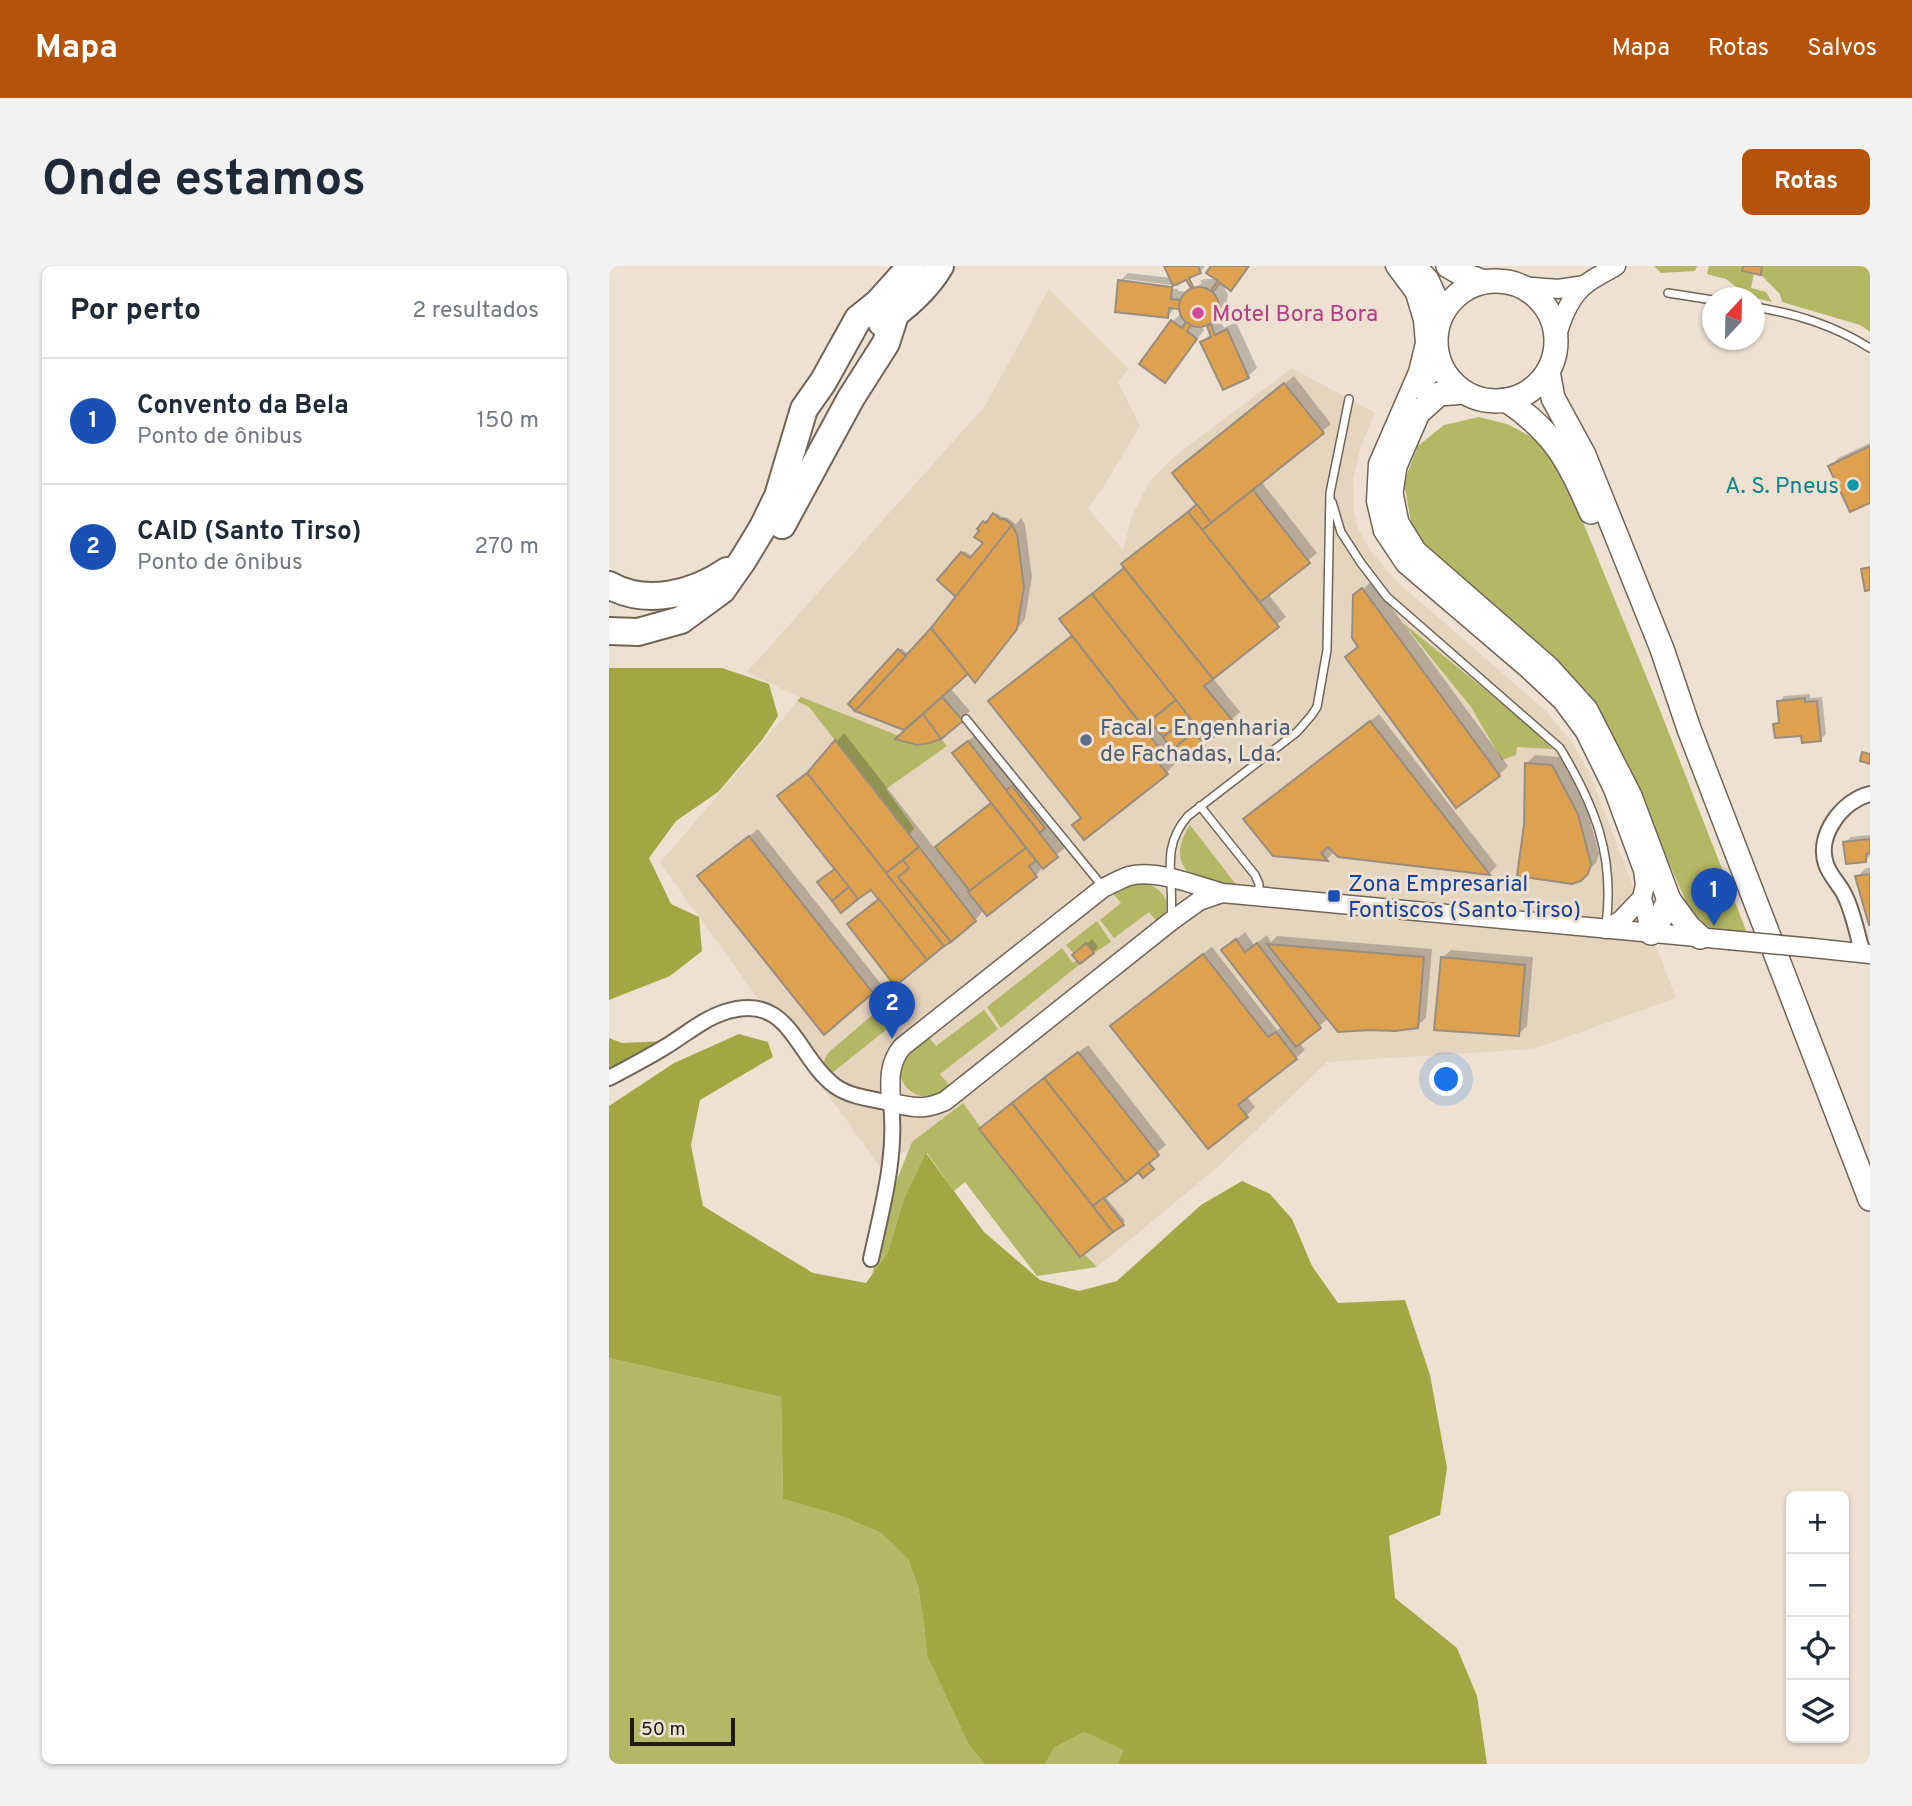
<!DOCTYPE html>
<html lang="pt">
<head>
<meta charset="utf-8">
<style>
	body { margin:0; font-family:Overpass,sans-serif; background:#f2f2f3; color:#1f2937 }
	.controls { position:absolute; right:21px; bottom:21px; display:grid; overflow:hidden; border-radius:10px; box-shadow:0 2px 5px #0004 }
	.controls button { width:63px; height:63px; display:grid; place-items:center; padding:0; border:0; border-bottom:2px solid #e0e1e3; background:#fff; color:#1f2937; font:35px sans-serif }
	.compass { position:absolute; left:1093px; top:21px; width:63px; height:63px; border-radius:50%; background:#fff; box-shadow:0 2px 5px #0004; rotate:22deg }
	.scale { position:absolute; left:21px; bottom:18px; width:105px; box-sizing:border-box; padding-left:7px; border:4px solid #1f1a15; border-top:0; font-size:19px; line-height:24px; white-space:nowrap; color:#1f1a15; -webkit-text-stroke:5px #eee1d2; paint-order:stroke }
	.you { position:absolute; left:838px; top:814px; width:24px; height:24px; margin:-18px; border:5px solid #fff; border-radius:50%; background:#1a73e8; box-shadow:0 0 0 10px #1a73e833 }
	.badge { display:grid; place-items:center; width:46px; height:46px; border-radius:50%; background:#b45309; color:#fff; font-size:23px; font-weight:700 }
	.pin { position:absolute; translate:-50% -58px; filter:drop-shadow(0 2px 4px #0008) }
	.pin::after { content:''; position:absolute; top:37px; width:24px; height:21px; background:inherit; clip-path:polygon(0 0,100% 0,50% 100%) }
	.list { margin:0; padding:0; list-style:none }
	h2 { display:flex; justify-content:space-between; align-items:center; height:91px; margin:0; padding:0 28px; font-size:30px }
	h2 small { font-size:23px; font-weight:400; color:#747a83 }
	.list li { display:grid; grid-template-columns:46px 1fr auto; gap:21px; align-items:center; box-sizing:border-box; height:126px; padding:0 28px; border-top:2px solid #e0e1e3 }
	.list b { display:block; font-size:26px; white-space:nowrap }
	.list p { margin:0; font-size:23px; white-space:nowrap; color:#747a83 }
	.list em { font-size:23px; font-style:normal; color:#747a83 }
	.icon { flex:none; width:38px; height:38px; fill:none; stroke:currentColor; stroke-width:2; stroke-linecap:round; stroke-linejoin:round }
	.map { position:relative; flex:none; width:1261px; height:1498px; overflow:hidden; border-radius:10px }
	header { display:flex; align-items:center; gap:42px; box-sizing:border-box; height:98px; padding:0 35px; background:#b45309; color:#fff }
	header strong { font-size:33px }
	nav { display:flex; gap:38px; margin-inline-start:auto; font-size:24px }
	.intro { display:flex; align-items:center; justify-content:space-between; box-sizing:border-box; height:168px; padding:0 42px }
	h1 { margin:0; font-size:49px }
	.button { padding:18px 32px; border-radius:10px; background:#b45309; color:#fff; font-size:24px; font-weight:700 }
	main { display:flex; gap:42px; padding:0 42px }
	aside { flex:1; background:#fff; border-radius:10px; box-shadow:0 2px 5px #0004 }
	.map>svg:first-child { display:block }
	.built { fill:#e5d4be }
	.green { fill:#b4b763 }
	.forest { fill:#a3a642 }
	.shadow { fill:#0003 }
	.building { fill:#dea14f; stroke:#998d7f; stroke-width:2 }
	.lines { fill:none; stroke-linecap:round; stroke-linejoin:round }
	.service-casing { stroke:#706558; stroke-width:10 }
	.minor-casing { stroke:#706558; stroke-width:18 }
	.tertiary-casing { stroke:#706558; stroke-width:21 }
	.primary-casing { stroke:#706558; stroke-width:26 }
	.motorway-casing { stroke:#706558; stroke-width:30 }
	.service { stroke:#fff; stroke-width:7 }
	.minor { stroke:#fff; stroke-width:14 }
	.tertiary { stroke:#fff; stroke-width:18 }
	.primary { stroke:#fff; stroke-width:23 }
	.motorway { stroke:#fff; stroke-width:26 }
	.tertiary-bridge-casing { stroke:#706558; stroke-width:21; stroke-linecap:butt }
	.tertiary-bridge { stroke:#fff; stroke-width:18 }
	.hotel-dot { fill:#d1479c; stroke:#eee1d2; stroke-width:2.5 }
	.culture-dot { fill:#0f9aa8; stroke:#eee1d2; stroke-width:2.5 }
	.service-dot { fill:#5c6f8a; stroke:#eee1d2; stroke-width:2.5 }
	.transit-dot { fill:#1a4fb4; stroke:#eee1d2; stroke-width:2.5 }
	.labels { text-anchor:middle; stroke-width:6; stroke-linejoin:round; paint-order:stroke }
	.hotel-label { font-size:23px; fill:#b23c85; stroke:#eee1d2; text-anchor:start }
	.culture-label { font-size:23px; fill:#0d838f; stroke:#eee1d2; text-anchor:end }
	.service-label { font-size:23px; fill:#4e5e75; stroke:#eee1d2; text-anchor:start }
	.transit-label { font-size:23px; fill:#164399; stroke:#eee1d2; text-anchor:start }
</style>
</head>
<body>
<header>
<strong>Mapa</strong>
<nav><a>Mapa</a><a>Rotas</a><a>Salvos</a></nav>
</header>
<div class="intro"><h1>Onde estamos</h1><a class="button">Rotas</a></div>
<main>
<aside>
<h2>Por perto<small>2 resultados</small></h2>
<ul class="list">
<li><span class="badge" style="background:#1a4fb4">1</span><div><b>Convento da Bela</b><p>Ponto de ônibus</p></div><em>150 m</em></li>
<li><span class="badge" style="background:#1a4fb4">2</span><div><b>CAID (Santo Tirso)</b><p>Ponto de ônibus</p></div><em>270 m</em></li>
</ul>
</aside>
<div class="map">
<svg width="1261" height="1498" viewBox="0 0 1261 1498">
	<rect width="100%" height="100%" fill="#eee1d2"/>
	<!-- built -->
	<path class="built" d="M440,23l80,80 -11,13 22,44 -36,60 -16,22 35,42 9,-34 17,-34 25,-25 118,-89 83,45 -14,32 -8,35 1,31 4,18 12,21 26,31 148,128 27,32 18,31 87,226 -143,51 -206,13 -107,103 -123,102 -60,9 -109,-142 -47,34 -221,-305 140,-165 -53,-26 238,-266z"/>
	<!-- green -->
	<g class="green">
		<path d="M1045,0h43l-2,5 -34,2z"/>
		<path d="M1100,0h34l-1,5 12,2 -3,15 15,4 6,10 -24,-6 -22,-17 -19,-5z"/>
		<path d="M1153,0h108v66l-10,-7 -78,-23 -2,-8 -19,-19z"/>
		<path d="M870,151l28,7 34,18 28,46 89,217 89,228c-27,-2 -33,0 -55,-18l-78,-176 -27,-48 -140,-121 -35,-42 -8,-46 14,-36 26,-21z"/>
		<path d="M794,357l112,91 38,35 -36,-2 -1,8 -14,5 -31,-53z"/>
		<path d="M192,431l98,39 -3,3c17,6 29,6 45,0l6,7 -61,43 28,39 -5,7 -100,-128 -12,-6z"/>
		<path d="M581,559l48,62c-13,-2 -28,-3 -40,-9 -24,-11 -21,-34 -8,-53z"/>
		<path d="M531,616c22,4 37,22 18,41l-9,-11 -35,26 -14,-18 21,-17 -10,-12 21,-8z"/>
		<path d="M488,655l14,21 -17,11 -8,-9 -12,10 -8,-9z"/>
		<path d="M453,682l11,15 4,-3 3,4 -79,64 -14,-21z"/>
		<path d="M275,739l13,16 -65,52 -9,-10 5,-10z"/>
		<path d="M375,744l14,19 -58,45 10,12 -19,12c-23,-1 -40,-21 -25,-43 5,-7 14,-14 21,-20l9,11z"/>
		<path d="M354,837l18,25 -2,1 101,128 4,-3 13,13 -60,9 -72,-94 -11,9 -27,-38 -23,46 -17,55 -15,21 20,-83 20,-50z"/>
		<path d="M0,1092l172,39 2,102 58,17 40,17 27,26 10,27 6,39 3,31 42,89 16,19h-376z"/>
		<path d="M475,1466l41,18 -7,14h-73l9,-16z"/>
	</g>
	<!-- forest -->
	<g class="forest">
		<path d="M0,402h113l47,16 9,32 -16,24 -37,44 -7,8 -42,29 -27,37 22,46 28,13 3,34 -32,25 -61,24z"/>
		<path d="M130,768l29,8 5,15 -73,43 -9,45 12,61 110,67 53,10 21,-29 17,-55 22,-46 58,79 56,48 39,11 38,-10 84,-76 41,-24 28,13 22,25 20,47 26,37 67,-3 25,75 17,93 -7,47 -51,21 6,62 62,50 20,48 10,68h-369l6,-14 -40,-18 -30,16 -9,16h-60l-16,-19 -42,-89 -3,-31 -6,-39 -10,-27 -27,-26 -40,-17 -58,-17 -2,-102 -172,-39v-252l65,-43z"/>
		<path d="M0,772l13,5 44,-2 -57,31z"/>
	</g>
	<!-- shadow -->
	<g class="shadow">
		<path d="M557,0h39l-5,6 -21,9v5l-54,-7v4l53,6v2l10,1 14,-9 -2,-2 4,-2h14l-5,-13h36l-18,22 -10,-7 7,14 -2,10 -8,9 6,14 12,-6 21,46 -9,8 -24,11 -22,-45 10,-9 -4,-9 -9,1 5,5 -31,42v-51l9,-9 -2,-4 -4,-1 -8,9 -48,-35 8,-8 43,5z"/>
		<path d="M685,110l37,48 -70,57 56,72 -49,41 18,23 -74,60 28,35 -37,32 -32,1 -4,3 11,13 -12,12 -84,44 -91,-115 11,-12 71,-55 -4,-24 57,-44 6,-11 66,-52 -24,-31z"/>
		<path d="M1261,177v58l-19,9 -21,-43 8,-9z"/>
		<path d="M388,247l7,6 2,-2 10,7 5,-6 4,7 7,52 -7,42 -50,62 -7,-9 -18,16 20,23 -29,26 -34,-7 -51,-20 -6,-6 51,-56 8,7 50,-59 -20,-16 25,-29 10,6 11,-15 -1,-19 2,-3 3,2z"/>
		<path d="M763,315l136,185 -9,9 -42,30 -97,-159 -5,-50z"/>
		<path d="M1201,428v4l12,-1 4,37 -6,6 -45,-15 6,-6 -2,-17 5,-6z"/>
		<path d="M770,448l118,152 -8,8 -150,-19 -4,-4 -8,8 -53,-5 -20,-43z"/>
		<path d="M235,467l91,116 10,-11 47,-36 -29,-57 14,-11 89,113 -23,19 -7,10 -52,34 -9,10 -95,-22 -9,-10 -34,-19 -57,-73 34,-28z"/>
		<path d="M926,489l25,2 26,48 13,49 -3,9 -16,16 -55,-54 2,-62z"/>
		<path d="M149,563l123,155 -9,8 -164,-124z"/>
		<path d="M1261,569v21l-4,4 -21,-17 6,-6z"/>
		<path d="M1257,602h4v53l-13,-44z"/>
		<path d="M636,666l9,13 13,-10 4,7 6,-6 155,13 -6,69 -9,8 -88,-8 -30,24 6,8 -9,8 -49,39 8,10 -9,9 -125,-98 91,-71 65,83 6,-3 -59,-77z"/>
		<path d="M483,673l6,8 -5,5 -13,-2z"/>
		<path d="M842,684l82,7 -6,69 -9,8 -76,-76z"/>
		<path d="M479,779l78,100 -62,50 21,26 -44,34 -100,-126 9,-8z"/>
	</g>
	<!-- building -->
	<g class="building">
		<path d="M555,0h34l3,7 -12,5 4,9 -2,1 -5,-8 -13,6z"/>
		<path d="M602,0h38l-18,25 -11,-8 -7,9 -2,-2 7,-9 -12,-8z"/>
		<path d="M1134,0h19l-1,9 -19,-4z"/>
		<path d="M509,14l54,7 -1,12 9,1 -1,9 -10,-1 -1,10 -53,-6z"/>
		<circle cx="590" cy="41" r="20"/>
		<path d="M562,54l11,8 4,-6 5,3 -4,6 10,8 -32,44 -26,-19z"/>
		<path d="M602,58l4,11 12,-6 22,49 -26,12 -23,-48 11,-5 -4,-11z"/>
		<path d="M675,117l40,50 -113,90 -39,-50z"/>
		<path d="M1261,180v57l-20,9 -22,-46z"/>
		<path d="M644,224l57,73 -50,39 -58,-72z"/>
		<path d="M588,238l14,19 -9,7 -14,-18z"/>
		<path d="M579,246l91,115 -66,52 -92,-115z"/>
		<path d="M384,247l8,7 2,-2 9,7 -56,72 -19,-17 24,-28 9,6 13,-15 -9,-6 5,-6 -2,-2 6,-8 3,2z"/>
		<path d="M403,259l5,9 7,53 -7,42 -42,54 -44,-55z"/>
		<path d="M1261,301v23l-5,1 -4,-22z"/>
		<path d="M515,302l89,111 -9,7 29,35 -25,20 -116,-147z"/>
		<path d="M753,322l138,188 -44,32 -111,-151 13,-10 -6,-9 1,-43z"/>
		<path d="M483,328l84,106 -33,26 -84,-107z"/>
		<path d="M322,362l37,46 -64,56 -49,-19z"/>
		<path d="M463,370l92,118 -8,6 12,14 -84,66 -12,-15 9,-7 -93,-117z"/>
		<path d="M289,383l8,7 -51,55 -7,-7z"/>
		<path d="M333,431l21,24 -22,18 -18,-25z"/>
		<path d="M1196,432v4l12,-1 4,40 -19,2 -1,-7 -26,2 -2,-14 6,-1 -2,-22z"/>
		<path d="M567,434l13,17 -26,20 -13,-16z"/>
		<path d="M314,448l18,25 -11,4 -13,2 -22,-6z"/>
		<path d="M576,454l9,12 -22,18 -9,-13z"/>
		<path d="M761,455l120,154 -152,-18 -10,-10 -7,6 7,8 -55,-5 -30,-37z"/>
		<path d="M585,466l11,13 -22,18 -11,-13z"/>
		<path d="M226,474l84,107 -33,26 -79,-100z"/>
		<path d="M359,475l90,116 -15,12 -91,-116z"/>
		<path d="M1253,486l8,2v10l-10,-3z"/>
		<path d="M916,497l27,2 26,49 13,50 -3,10 -7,7 -9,3 -55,-8 7,-51z"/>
		<path d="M198,507l137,173 -17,14 -56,-70 -13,9 -81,-103z"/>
		<path d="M403,520l33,42 -5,5 -34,-43z"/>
		<path d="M382,537l35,45 -56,43 -35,-44z"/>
		<path d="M140,570l124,157 -49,42 -127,-159z"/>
		<path d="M1261,573v14l-4,1v8l-20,2 -3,-22z"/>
		<path d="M310,581l57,74 -25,21 -53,-65 11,-9 -6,-8z"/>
		<path d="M417,582l10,13 -7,5 8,11 -50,39 -19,-24z"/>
		<path d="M294,594l6,8 -11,9 53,65 -7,4 -58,-73z"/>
		<path d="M226,603l14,18 -17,14 -15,-19z"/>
		<path d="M1261,608v51h-1l-14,-49z"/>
		<path d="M240,621l9,12 -17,14 -9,-12z"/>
		<path d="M270,633l48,61 -32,26 -48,-62z"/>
		<path d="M627,673l9,13 12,-9 64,85 -25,19 -75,-97z"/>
		<path d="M477,677l8,10 -14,11 -8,-9z"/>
		<path d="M658,678l157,13 -6,71 -23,3 -25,-1 -32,2z"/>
		<path d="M594,688l65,83 8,-5 21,27 -59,46 10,12 -40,32 -98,-123z"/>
		<path d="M832,691l84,8 -6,71 -85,-6z"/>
		<path d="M469,786l81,103 -33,27 -82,-104z"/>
		<path d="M435,812l82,104 -33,24 -81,-103z"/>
		<path d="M403,837l101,129 -33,25 -101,-128z"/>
		<path d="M540,897l5,6 -11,9 -5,-6z"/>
		<path d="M494,932l21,27 -11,7 -20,-26z"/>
	</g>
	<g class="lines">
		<!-- service casing -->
		<g class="service-casing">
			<g id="service">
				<path d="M1059,27l45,7"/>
				<path d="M1146,41c42,7 78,18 115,41"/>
				<path d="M723,236l9,30 20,31 26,34 173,151c35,58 55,108 46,177"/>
				<path d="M357,453l137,168"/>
				<path d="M591,540l55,69 4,9v12"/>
				<path d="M562,652c4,-39 -12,-69 17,-102l109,-84 14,-16 6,-9 10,-57 3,-157 19,-94"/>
			</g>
		</g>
		<!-- minor casing -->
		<g class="minor-casing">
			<g id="minor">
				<path d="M1254,688c-6,-19 -10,-45 -20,-62 -5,-9 -14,-18 -17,-28 -10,-29 17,-64 44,-70"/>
				<path d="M0,812c19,-10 38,-20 56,-31 20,-12 38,-28 60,-35 65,-21 70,44 110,74 15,11 38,13 56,17 6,53 -9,105 -20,156"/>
			</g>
		</g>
		<!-- tertiary casing -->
		<g class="tertiary-casing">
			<g id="tertiary">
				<path d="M786,0l20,27 8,27 2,23 -7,29 -40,92 -2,37 7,30 22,33 123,105 34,32 23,31 28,57 30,81 2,15 -3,13 9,35"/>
				<path d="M910,20l39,3 27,-4"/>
				<path d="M947,73c5,-19 13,-42 30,-55 9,-7 20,-12 30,-18"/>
				<path d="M807,123l14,-14 8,-19"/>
				<path d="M613,627l-23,8 -29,21 -225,179c-23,10 -30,6 -54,2 -1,-21 -3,-39 11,-56l201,-159c9,-4 17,-9 26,-12 26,-7 67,9 93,17l507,47"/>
				<path d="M997,663l15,-9 21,-22"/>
				<path d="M1204,682l57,6"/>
			</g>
		</g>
		<!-- primary casing -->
		<g class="primary-casing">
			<g id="primary">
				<path d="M805,0l13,14 15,33"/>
				<path d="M839,0l14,8 22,8"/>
				<circle cx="887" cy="75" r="60"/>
				<path d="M939,105l5,27 31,57 78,194 27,80 181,470"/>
				<path d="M855,126l-25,2 -21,19 -23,53 -4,27 6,30 18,29 133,116 38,42 44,86 39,104 20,27 11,10"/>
				<path d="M897,134c48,32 63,61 85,112"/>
				<path d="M1042,667l8,-12 10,-21"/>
			</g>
		</g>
		<!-- motorway casing -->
		<g class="motorway-casing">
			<g id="motorway">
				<path d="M273,57c22,-14 45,-35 58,-57"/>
				<path d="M173,259l69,-127 35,-55 9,-28"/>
				<path d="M0,319c37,21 85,9 118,-14"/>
				<path d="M0,365l29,1 43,-12 41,-30 21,-30 20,-33 15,-31 26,-87 19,-27 35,-63 20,-16 33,-37"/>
			</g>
		</g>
		<!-- service -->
		<use href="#service" class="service"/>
		<!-- minor -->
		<use href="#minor" class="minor"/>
		<!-- tertiary -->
		<use href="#tertiary" class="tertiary"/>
		<!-- primary -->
		<use href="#primary" class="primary"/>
		<!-- motorway -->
		<use href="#motorway" class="motorway"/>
		<!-- tertiary-bridge casing -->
		<g class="tertiary-bridge-casing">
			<path id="tertiary-bridge" d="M1120,674l84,8"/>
		</g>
		<!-- tertiary-bridge -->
		<use href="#tertiary-bridge" class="tertiary-bridge"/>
	</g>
	<!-- markers -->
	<circle class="hotel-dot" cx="589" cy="47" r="7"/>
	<circle class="culture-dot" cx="1244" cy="219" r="7"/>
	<circle class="service-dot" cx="477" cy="474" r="7"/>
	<rect class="transit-dot" x="718" y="623" width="14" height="14" rx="3.5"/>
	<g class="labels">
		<!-- hotel labels -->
		<g class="hotel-label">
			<text x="603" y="55">Motel Bora Bora</text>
		</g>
		<!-- culture labels -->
		<g class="culture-label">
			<text x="1230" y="227">A. S. Pneus</text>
		</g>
		<!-- service labels -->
		<g class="service-label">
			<text x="491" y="469">Facal - Engenharia<tspan x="491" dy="26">de Fachadas, Lda.</tspan></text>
		</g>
		<!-- transit labels -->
		<g class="transit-label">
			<text x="739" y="625">Zona Empresarial<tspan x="739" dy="26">Fontiscos (Santo Tirso)</tspan></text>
		</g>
	</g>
</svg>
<div class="controls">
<button>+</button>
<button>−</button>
<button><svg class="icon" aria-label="locate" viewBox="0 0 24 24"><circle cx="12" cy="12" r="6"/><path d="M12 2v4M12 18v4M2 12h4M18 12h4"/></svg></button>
<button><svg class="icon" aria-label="layers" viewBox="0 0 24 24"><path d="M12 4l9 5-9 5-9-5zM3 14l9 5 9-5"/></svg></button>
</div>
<svg class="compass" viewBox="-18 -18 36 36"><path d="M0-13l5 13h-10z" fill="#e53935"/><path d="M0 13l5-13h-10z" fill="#747a83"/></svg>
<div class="scale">50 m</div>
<div class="you"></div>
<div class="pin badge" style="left:1105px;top:660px;background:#1a4fb4">1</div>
<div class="pin badge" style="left:283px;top:773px;background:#1a4fb4">2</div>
</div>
</main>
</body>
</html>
